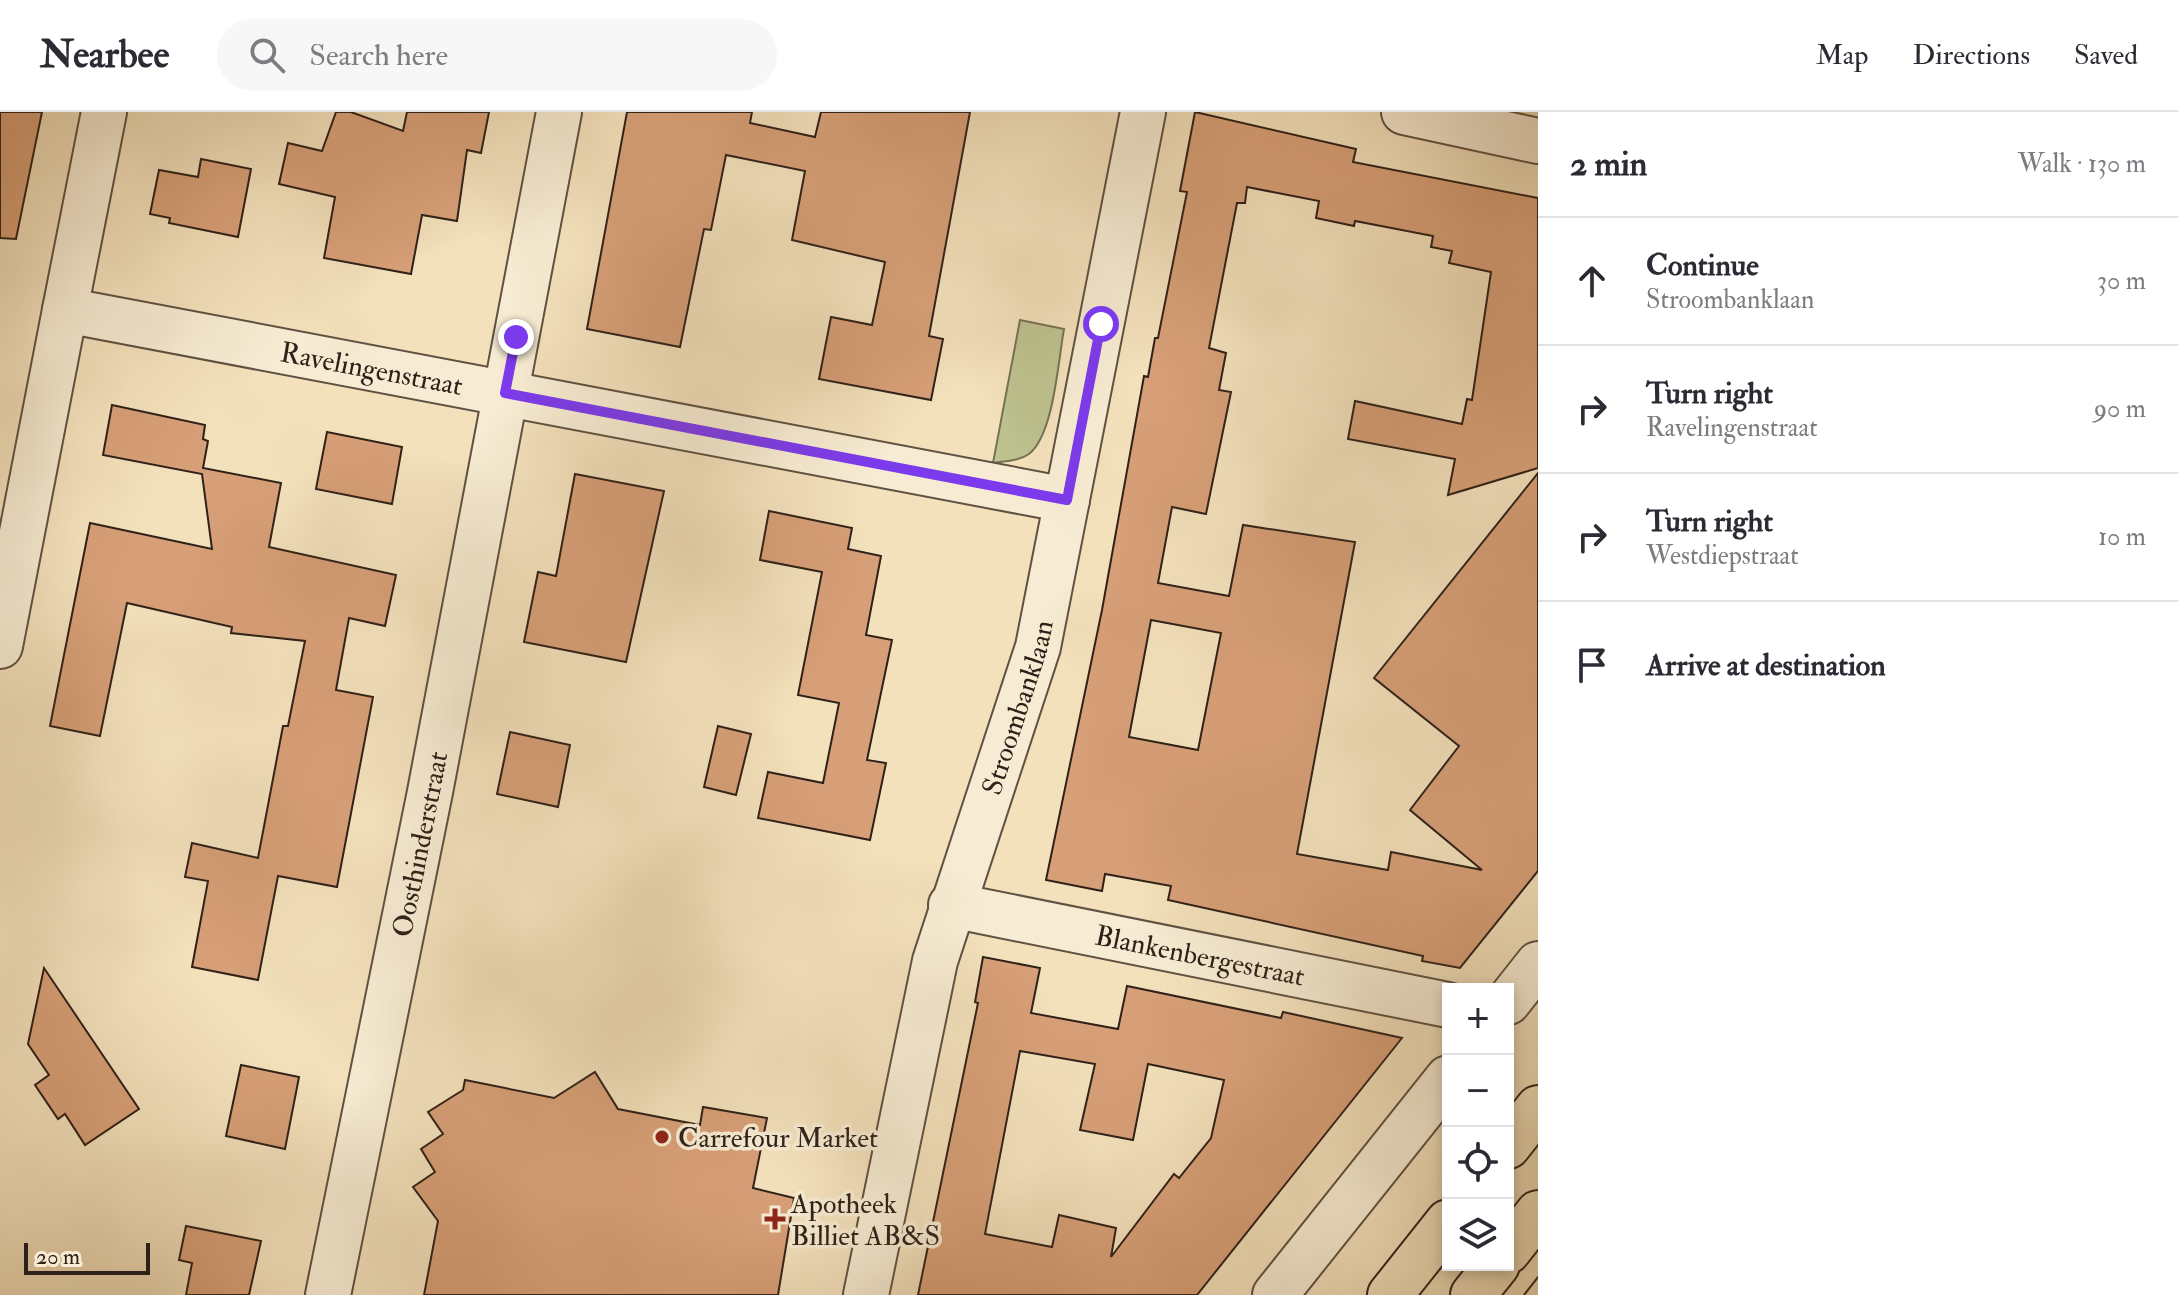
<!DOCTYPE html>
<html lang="en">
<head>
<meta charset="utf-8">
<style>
	body { margin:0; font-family:"IM FELL Double Pica",serif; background:#f7f7f7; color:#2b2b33 }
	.controls { position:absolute; right:24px; bottom:24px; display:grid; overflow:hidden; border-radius:0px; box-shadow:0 4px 12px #0003 }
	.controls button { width:72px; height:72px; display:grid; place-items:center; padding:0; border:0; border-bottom:2px solid #e1e1e2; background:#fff; color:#2b2b33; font:40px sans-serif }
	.scale { position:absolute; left:24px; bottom:20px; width:126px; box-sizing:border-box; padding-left:8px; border:4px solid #2f2119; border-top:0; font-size:22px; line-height:28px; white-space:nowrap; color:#2f2119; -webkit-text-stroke:6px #f7ecd3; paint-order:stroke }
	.stop { position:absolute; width:24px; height:24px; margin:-18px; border:6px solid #7c3aed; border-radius:50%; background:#fff }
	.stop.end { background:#7c3aed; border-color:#fff; box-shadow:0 2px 8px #0008 }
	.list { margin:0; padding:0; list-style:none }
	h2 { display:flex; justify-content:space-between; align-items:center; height:104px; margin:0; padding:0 32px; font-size:34px }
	h2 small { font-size:26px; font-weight:400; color:#7c7c81 }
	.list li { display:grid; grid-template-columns:52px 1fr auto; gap:24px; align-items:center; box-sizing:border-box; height:128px; padding:0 32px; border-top:2px solid #e1e1e2 }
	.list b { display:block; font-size:30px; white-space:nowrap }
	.list p { margin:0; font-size:26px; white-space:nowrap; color:#7c7c81 }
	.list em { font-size:26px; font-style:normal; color:#7c7c81 }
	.icon { flex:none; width:44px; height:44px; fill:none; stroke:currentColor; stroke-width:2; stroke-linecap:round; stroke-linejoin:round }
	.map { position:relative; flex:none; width:1538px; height:1183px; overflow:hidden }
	header { display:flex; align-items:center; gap:48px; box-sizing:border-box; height:112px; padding:0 40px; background:#fff; border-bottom:2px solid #e1e1e2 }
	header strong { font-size:38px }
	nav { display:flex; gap:44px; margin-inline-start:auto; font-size:28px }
	.search { width:560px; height:72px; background:#f7f7f7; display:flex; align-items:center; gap:20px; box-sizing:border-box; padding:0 28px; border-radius:44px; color:#7c7c81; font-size:30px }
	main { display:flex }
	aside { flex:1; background:#fff }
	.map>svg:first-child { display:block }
	.green { fill:#bdc28f; stroke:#767254; stroke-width:2 }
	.building { fill:#d79f77; stroke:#2f2119; stroke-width:2; fill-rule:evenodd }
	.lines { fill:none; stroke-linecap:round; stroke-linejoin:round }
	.minor-casing { stroke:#605142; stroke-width:48 }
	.major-casing { stroke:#2f2119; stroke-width:48 }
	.minor { stroke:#f7ecd3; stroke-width:44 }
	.major { stroke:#f3e1bc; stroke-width:44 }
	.tram { stroke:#2f2119; stroke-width:2 }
	.route { stroke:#7c3aed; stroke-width:10 }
	.poi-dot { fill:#8f2418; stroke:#f7ecd3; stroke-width:3 }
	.labels { text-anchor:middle; stroke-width:7; stroke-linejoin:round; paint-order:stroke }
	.street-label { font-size:28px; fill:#2f2119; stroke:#f7ecd3 }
	.poi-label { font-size:28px; fill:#2f2119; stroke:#f7ecd3; text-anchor:start }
</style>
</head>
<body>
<header>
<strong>Nearbee</strong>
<div class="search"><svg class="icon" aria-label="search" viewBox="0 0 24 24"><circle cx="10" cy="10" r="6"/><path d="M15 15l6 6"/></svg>Search here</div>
<nav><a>Map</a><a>Directions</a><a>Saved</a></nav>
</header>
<main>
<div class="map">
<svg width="1538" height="1183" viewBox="0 0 1538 1183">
	<rect width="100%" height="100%" fill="#f3e1bc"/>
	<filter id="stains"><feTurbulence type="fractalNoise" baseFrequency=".0025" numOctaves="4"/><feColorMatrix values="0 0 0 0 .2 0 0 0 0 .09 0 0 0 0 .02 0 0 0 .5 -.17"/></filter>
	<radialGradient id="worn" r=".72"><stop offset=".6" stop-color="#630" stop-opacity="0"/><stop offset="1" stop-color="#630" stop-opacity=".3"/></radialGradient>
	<!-- green -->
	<path class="green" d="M1020,208l44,9c-6,32 -10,105 -35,125 -10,7 -24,7 -36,9z"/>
	<!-- building -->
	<g class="building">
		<path d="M0,0h42l-26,127 -16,-1z"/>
		<path d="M336,0h15l52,19 4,-19h82l-8,41 -14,-3 -10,71 -35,-6 -11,59 -87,-16 11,-61 -56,-13 9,-41 34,8z"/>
		<path d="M627,0h125l-2,11 65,14 6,-25h149l-41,224 14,3 -12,61 -112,-21 12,-62 41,8 13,-63 -93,-22 13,-69 -79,-16 -15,75 -7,-1 -24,118 -93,-18z"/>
		<path d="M1195,0l161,37 -3,13 185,36v270l-90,27 7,-36 -107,-20 7,-38 107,23 5,-25 5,1 19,-128 -42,-9 3,-12 -21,-4 2,-11 -78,-15 -1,5 -38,-8 3,-17 -72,-14 -2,16h-8l-28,145 17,5 -7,37 12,2 -25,122 -34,-7 -14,76 71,13 14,-71 112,17 -58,312 91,16 3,-18 91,18 -72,-60 49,-64 -85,-68 164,-205v398l-78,97 -38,-7 1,-5 -255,-56 3,-14 -66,-12 -3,17 -56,-11 56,-270 42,-234 4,1 7,-39h3l29,-146 -7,-1zM1151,508l70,13 -23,117 -69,-13z"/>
		<path d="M201,47l50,10 -13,68 -69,-14 1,-5 -20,-4 9,-44 39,7z"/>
		<path d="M112,293l93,20 -2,14 5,2 -5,27 78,15 -12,64 127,28 -11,51 -36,-8 -13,72 37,7 -36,190 -59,-11 -20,104 -66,-13 16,-86 -23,-4 7,-34 66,15 25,-132h5l17,-85 -74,-8 1,-6 -105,-24 -27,133 -50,-10 40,-203 122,26 -10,-75 -99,-19z"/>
		<path d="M327,320l75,15 -10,57 -76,-15z"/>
		<path d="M575,362l89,17 -38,171 -102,-20 14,-70 18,4z"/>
		<path d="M769,399l83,17 -4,21 33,7 -15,79 26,5 -25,120 19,3 -16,77 -112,-22 10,-46 55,11 16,-80 -41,-8 24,-123 -62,-12z"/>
		<path d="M718,614l33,8 -15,61 -32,-8z"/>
		<path d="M510,620l60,13 -12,62 -61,-13z"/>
		<path d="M983,845l57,11 -9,45 87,16 9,-43 154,32 2,-6 119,26 -205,257h-279l60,-292 -3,-1zM1020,939l75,13 -15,66 53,10 15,-76 76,16 -13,58 -32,40 -5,-4 -63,83 5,-29 -57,-13 -7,32 -67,-13z"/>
		<path d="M44,856l95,141 -54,36 -20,-31 -7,5 -23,-34 14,-10 -21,-31z"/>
		<path d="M241,953l58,12 -14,72 -59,-13z"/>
		<path d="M595,960l23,37 82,16 3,-18 64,11 -14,70 41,10 -16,97h-354l14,-74 -25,-34 22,-15 -14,-23 22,-15 -15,-22 35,-22 2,-10 89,18z"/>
		<path d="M186,1114l75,15 -12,54h-63l6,-32 -13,-3z"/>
	</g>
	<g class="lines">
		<!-- minor casing -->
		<g class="minor-casing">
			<g id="minor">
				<path id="s1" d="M104,0l-39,198 1002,190"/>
				<path d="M1404,0l134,29"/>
				<path d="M0,534l65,-336"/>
				<path id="s2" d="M951,793l497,100"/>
				<path d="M1508,890l30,-38"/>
				<path id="s3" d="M328,1183l102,-503 129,-680"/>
				<path id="s4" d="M866,1183l69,-334 103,-314 105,-535"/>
				<path d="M1275,1183l173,-217"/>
			</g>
		</g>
		<!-- major casing -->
		<g class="major-casing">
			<g id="major">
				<path d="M1508,1034l30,-38"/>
				<path d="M1508,1139l30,-38"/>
				<path d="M1390,1183l58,-73"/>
				<path d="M1473,1183l24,-30"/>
			</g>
		</g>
		<!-- minor -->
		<use href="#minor" class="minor"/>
		<!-- major -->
		<use href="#major" class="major"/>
		<!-- tram -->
		<path class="tram" d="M1524,1183l14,-18"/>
	</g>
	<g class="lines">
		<!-- route -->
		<path class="route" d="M516,225l-11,56 562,107 34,-176"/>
	</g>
	<!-- markers -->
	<g class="poi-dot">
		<circle cx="662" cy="1025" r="8"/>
		<path d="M771 1095h8v8h8v8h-8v8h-8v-8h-8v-8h8z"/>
	</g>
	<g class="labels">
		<!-- street labels -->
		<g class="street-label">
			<text dy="10" stroke="none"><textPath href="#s1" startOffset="514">Ravelingenstraat</textPath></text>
			<text dy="10" stroke="none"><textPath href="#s4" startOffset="608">Stroombanklaan</textPath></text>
			<text dy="10" stroke="none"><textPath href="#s3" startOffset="460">Oosthinderstraat</textPath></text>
			<text dy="10" stroke="none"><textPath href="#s2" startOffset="254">Blankenbergestraat</textPath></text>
		</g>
		<!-- poi labels -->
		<g class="poi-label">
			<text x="678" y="1035">Carrefour Market</text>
			<text x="791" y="1101">Apotheek<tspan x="791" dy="32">Billiet AB&amp;S</tspan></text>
		</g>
	</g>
	<rect width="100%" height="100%" filter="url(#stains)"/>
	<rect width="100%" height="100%" fill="url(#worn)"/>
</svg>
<div class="controls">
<button>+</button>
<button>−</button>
<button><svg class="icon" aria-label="locate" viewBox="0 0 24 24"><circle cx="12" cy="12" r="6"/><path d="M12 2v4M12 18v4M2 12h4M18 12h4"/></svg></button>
<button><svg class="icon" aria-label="layers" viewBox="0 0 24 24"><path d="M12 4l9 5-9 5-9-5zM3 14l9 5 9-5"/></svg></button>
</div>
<div class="scale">20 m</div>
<div class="stop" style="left:1101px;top:212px"></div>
<div class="stop end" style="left:516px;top:225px"></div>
</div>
<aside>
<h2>2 min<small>Walk · 130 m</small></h2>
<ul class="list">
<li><svg class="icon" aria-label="ahead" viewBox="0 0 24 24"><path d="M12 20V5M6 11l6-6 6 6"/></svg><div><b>Continue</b><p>Stroombanklaan</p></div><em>30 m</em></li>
<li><svg class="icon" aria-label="right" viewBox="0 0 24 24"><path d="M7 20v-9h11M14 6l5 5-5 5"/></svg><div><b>Turn right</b><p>Ravelingenstraat</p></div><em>90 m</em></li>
<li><svg class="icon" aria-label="right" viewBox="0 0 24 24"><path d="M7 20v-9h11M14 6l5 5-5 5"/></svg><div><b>Turn right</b><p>Westdiepstraat</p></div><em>10 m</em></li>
<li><svg class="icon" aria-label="arrive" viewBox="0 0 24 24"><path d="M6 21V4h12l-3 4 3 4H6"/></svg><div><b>Arrive at destination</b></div></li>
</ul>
</aside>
</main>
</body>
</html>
